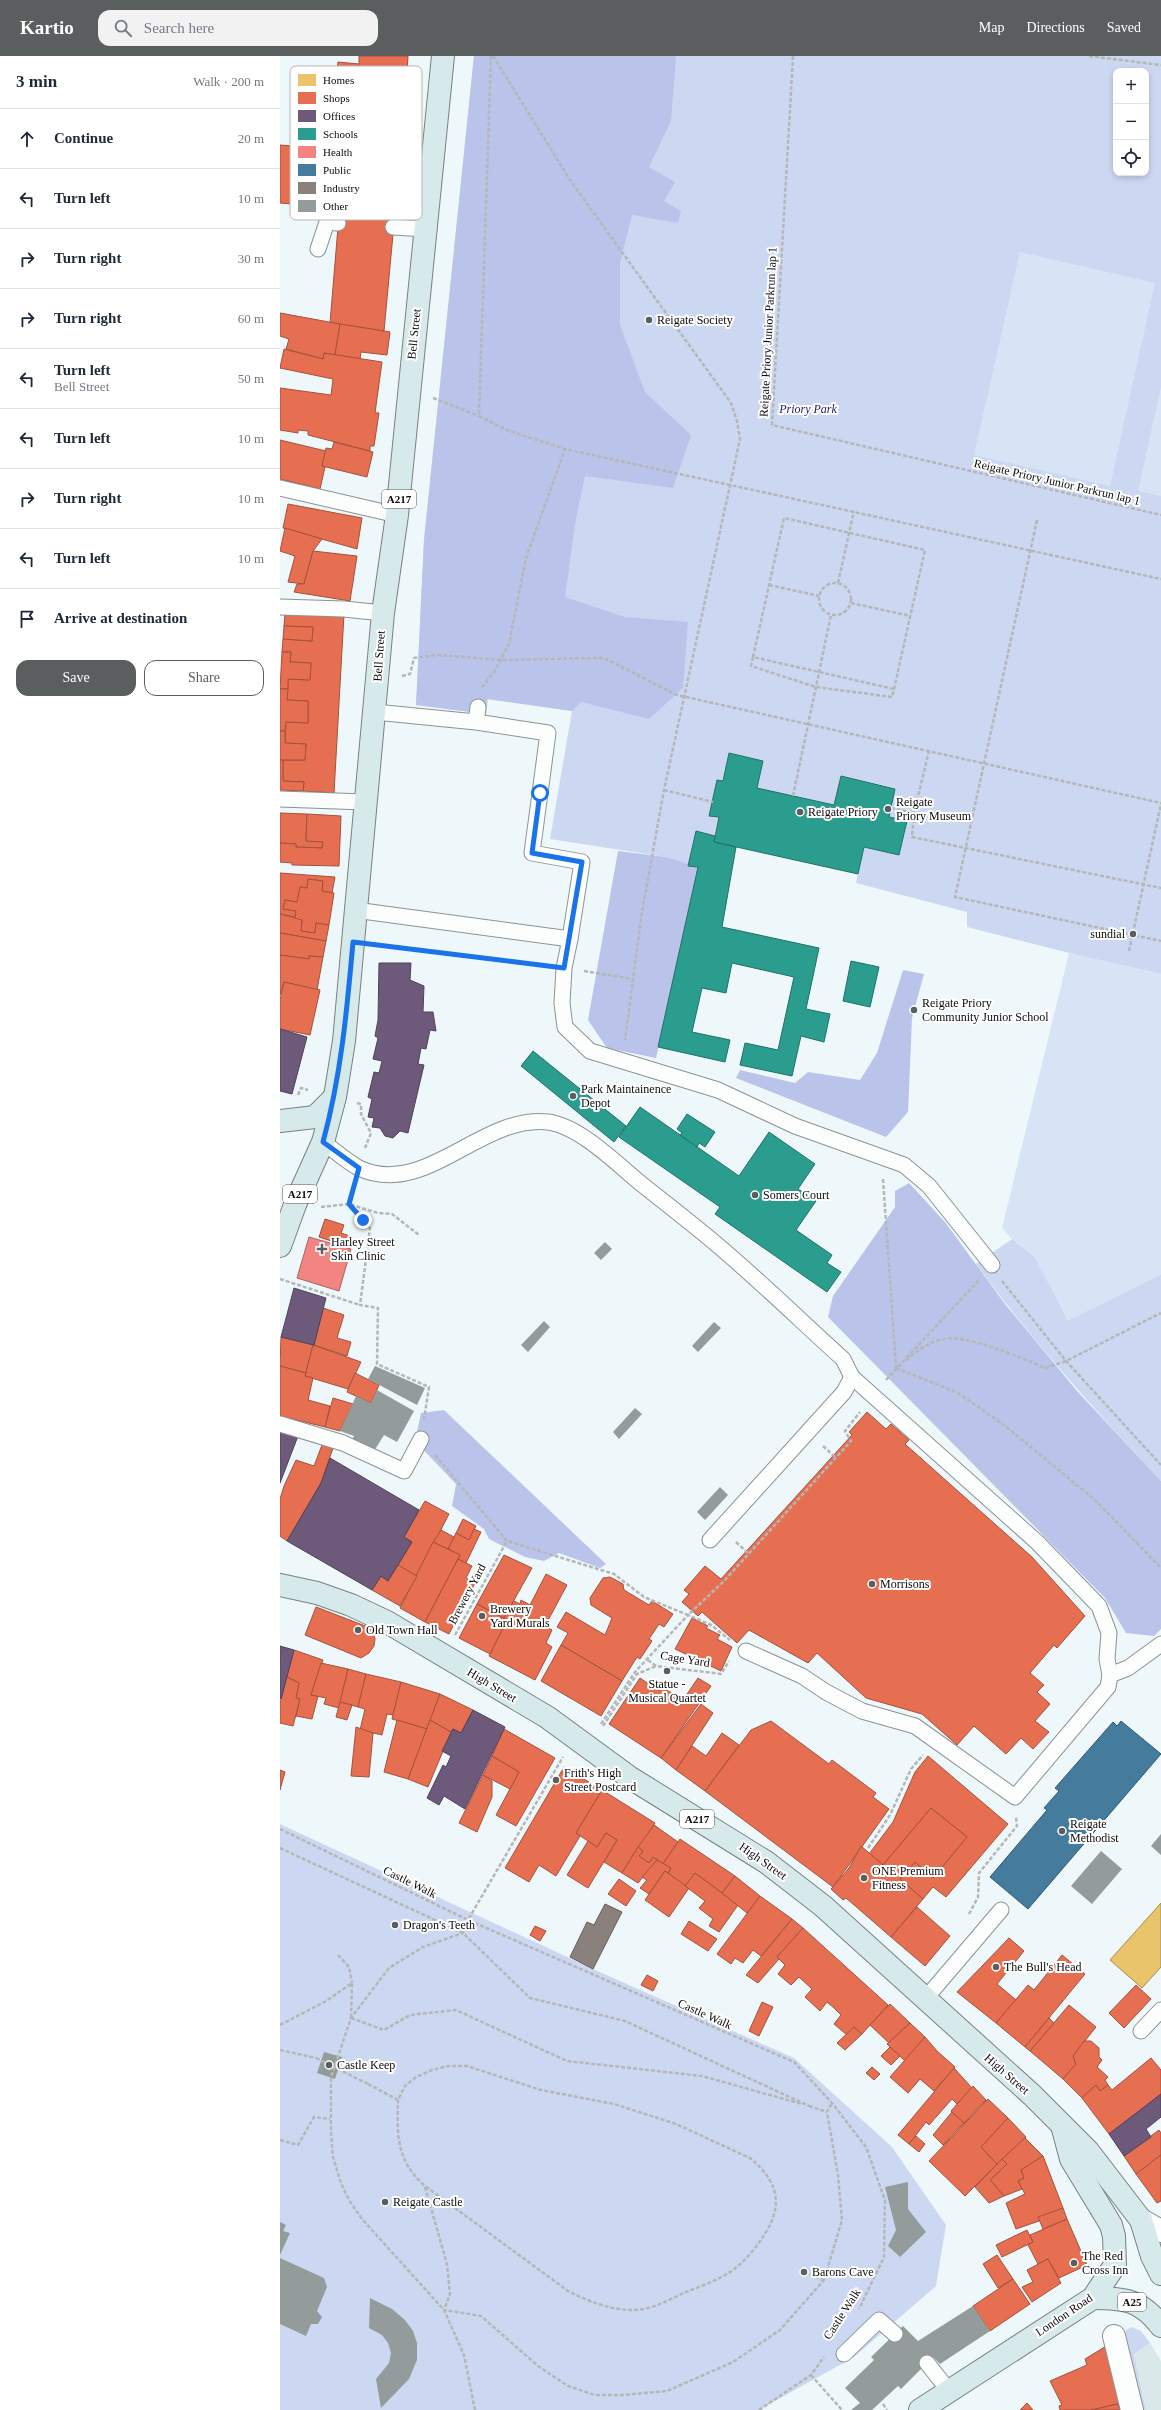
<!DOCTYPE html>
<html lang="en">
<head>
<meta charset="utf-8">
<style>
	body { margin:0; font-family:"Times New Roman",serif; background:#f2f2f3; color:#1f2937 }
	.controls { position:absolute; right:12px; top:12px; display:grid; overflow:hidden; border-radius:8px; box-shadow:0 2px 6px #0003 }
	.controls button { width:36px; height:36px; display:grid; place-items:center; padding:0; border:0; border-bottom:1px solid #e0e1e3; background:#fff; color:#1f2937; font:20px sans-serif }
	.stop { position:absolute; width:12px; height:12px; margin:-9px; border:3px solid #1a73e8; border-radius:50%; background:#fff }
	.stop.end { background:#1a73e8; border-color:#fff; box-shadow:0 1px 4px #0008 }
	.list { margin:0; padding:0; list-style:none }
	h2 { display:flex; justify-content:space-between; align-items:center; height:52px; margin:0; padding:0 16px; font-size:17px }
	h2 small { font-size:13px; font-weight:400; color:#747a83 }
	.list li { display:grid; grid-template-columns:26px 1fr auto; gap:12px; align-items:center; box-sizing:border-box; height:60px; padding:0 16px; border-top:1px solid #e0e1e3 }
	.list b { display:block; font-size:15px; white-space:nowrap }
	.list p { margin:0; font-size:13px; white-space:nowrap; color:#747a83 }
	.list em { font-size:13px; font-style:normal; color:#747a83 }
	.actions { display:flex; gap:8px; padding:12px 16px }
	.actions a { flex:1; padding:9px 0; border:1px solid #5a5e5f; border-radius:12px; text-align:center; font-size:14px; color:#5a5e5f }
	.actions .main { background:#5a5e5f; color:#fff }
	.icon { flex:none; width:22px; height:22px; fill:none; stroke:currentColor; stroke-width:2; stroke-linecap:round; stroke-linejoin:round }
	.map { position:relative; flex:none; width:881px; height:2354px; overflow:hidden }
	header { display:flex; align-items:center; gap:24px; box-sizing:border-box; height:56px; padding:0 20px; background:#5a5e5f; color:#fff }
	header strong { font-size:19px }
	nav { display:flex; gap:22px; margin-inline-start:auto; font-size:14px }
	.search { width:280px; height:36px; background:#f2f2f3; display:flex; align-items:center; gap:10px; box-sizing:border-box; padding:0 14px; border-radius:12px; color:#747a83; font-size:15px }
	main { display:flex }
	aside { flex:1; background:#fff }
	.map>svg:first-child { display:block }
	.green { fill:#ccd8f2; fill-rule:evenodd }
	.forest { fill:#bac4ea }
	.pitch { fill:#d7e4f6 }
	.plaza { fill:#d9e9ea }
	.homes { fill:#e9c46a; stroke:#a68c4e }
	.shops { fill:#e76f51; stroke:#a5513c }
	.offices { fill:#6d597a; stroke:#504259 }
	.schools { fill:#2a9d8f; stroke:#217167 }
	.health { fill:#f28482; stroke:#ad605e }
	.public { fill:#457b9d; stroke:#345971 }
	.industry { fill:#8a817c; stroke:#645e5a }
	.building { fill:#949c9b }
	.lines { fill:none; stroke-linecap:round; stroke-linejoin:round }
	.service-casing { stroke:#8d9293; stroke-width:17 }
	.minor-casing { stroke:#8d9293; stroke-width:24 }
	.tertiary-casing { stroke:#8d9293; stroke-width:24 }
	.primary-casing { stroke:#7a7f80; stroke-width:24 }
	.path { stroke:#b5b7b7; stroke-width:2.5; stroke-dasharray:4 2; stroke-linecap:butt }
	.service { stroke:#fcfefe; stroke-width:15 }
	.minor { stroke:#fcfefe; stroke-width:22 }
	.tertiary { stroke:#fcfefe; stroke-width:22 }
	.primary { stroke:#d6eaec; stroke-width:22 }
	.path-bridge { stroke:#b5b7b7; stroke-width:2.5; stroke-dasharray:4 2; stroke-linecap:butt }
	.route { stroke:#1a73e8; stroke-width:5 }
	.poi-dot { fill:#5a5e5f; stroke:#fff; stroke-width:1.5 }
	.labels { text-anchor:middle; stroke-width:4; stroke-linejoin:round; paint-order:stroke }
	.shield { fill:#fff; stroke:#545454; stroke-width:1 }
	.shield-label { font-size:11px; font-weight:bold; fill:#0b0b0b }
	.poi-label { font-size:12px; fill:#0b0b0b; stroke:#fff; text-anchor:start }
	.street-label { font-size:12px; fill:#0b0b0b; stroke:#fff }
	.park-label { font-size:12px; font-style:italic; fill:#221965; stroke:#fff }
	.key { fill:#fff; stroke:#b6b6b6; stroke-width:1 }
	.key-label { font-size:11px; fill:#0b0b0b }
</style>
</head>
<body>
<header>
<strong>Kartio</strong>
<div class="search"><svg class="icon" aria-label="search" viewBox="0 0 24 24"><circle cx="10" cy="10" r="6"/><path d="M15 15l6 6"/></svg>Search here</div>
<nav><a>Map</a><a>Directions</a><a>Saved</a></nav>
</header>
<main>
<aside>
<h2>3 min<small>Walk · 200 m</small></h2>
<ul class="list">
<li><svg class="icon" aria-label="ahead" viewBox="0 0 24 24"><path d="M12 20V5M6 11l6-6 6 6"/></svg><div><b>Continue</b></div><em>20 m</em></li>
<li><svg class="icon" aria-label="left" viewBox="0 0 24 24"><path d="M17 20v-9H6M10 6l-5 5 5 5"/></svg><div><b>Turn left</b></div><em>10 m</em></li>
<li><svg class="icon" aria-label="right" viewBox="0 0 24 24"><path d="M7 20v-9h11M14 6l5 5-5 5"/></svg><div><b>Turn right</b></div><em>30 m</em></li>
<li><svg class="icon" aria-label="right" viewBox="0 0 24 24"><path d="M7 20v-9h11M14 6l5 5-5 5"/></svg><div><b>Turn right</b></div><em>60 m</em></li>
<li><svg class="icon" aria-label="left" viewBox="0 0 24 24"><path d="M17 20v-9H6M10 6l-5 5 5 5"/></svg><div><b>Turn left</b><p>Bell Street</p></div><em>50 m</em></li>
<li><svg class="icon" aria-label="left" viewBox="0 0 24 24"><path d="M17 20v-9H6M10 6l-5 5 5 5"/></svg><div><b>Turn left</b></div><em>10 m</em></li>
<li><svg class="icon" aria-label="right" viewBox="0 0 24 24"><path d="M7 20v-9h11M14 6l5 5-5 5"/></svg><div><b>Turn right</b></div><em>10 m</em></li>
<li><svg class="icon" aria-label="left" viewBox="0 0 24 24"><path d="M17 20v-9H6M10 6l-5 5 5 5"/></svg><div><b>Turn left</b></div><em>10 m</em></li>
<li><svg class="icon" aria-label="arrive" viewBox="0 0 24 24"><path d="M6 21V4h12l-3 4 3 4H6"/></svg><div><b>Arrive at destination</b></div></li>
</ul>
<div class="actions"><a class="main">Save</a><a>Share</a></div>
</aside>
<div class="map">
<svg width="881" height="2354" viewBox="0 0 881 2354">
	<rect width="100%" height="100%" fill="#eef8fa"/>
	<!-- green -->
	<g class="green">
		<path d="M194,0h687v918l-76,-17 -118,-30v-15l-111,-29 8,-36 35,8 8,-34 -18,-4 6,-29 -54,-12 -7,29 -77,-17 6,-27 -34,-8 -6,28 -13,35 9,1 -4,19 -19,-5 -8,35 -22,-9 -116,-18 22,-128 -84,-12 -2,15 -70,-9 8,-165zM836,15h30v102h-30z"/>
		<path d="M732,1183l23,18 33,63 93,-46v207c-65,-70 -129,-140 -185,-217z"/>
		<path d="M0,1768l313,145 201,89 98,89 54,78 -10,61 -82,71 -95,53h-479z"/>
		<path d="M852,2271l9,4 9,12 -16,11 12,56h-7l-15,-74 2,-6z"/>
	</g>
	<!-- forest -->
	<g class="forest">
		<path d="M194,0h202l-5,65 -22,46 26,15 -11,19 17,10 -3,12 -46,-8 -12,48v62l25,67 46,43 -18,53 -88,-12 -9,42 -11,79 60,20 63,5 -5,66 -34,31 -68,-17 -9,9 -85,-12 -1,15 -70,-9 8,-165z"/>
		<path d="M338,795l48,6 32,10 -42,191 -49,-10 -19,-28z"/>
		<path d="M623,914l21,4 -12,44 -4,94 -22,25 -150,-59 4,-8 55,13 13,-11 52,8 17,-27z"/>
		<path d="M629,1127l36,39 60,82 72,87 84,90v148l-7,7 -28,-3 -21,-35 -277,-281 5,-21 62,-89v-16z"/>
		<path d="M164,1354l162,154 -6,4 -41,-15 -15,8 -19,-4 -36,-18 -5,-10 -32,-23 4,-22 -41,-43 6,-28z"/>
	</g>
	<!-- pitch -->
	<g class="pitch">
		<path d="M740,196l135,31 -45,203 -136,-31z"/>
		<path d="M881,331v109l-23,-5z"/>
		<path d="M789,897l92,21v300l-93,46 -33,-63 -23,-18 -10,-11z"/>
	</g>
	<!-- plaza -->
	<path class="plaza" d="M870,2287l11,18v49h-15l-12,-56z"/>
	<!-- homes -->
	<path class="homes" d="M881,1847v64l-19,21 -32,-28z"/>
	<!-- shops -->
	<g class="shops">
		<path d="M79,0h49l-1,16 -19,-1 -4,37 18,2 -3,32 -48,-5 2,-27 -20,-2 5,-46 21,2z"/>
		<path d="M0,89l70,6 1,-5 49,5 -2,20 3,1 -1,19h-4l-1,22 -115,-10z"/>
		<path d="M68,153l47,4 -11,118 -54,-8 9,-108 4,1z"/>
		<path d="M0,257l60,11 -5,31 -11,-2 -1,6 -37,-10 3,-10 -9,-3z"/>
		<path d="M60,268l50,8 -3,23 -26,-3 -1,7 -25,-4z"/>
		<path d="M4,293l39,10 1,-6 58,9 -7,51h4l-5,33h-4v5l-62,-16v-4l-10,-1v3l-18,-3v-42l51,7 2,-16 -53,-11z"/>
		<path d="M0,384l46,11 -4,15 3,1 -5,22 -40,-10z"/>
		<path d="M54,386l39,10 -6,25 -45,-11 4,-18 6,1z"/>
		<path d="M8,448l74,14 -5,31 -74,-21z"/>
		<path d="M5,472l37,11 -9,12 -9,33 -16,-2 7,-26 -15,-5z"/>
		<path d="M33,495l44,5 -7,45 -56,-9 3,-8h7z"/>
		<path d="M5,557l59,1 -10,179 -31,-2 1,-9 -21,-1v-21h22l1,-16 -21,-1 1,-21 22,1v-22l-21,-1 1,-21 22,1 1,-17 -21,-1 1,-10h-9l1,-13 29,2 1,-14 -29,-1z"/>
		<path d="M4,570l29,1 -1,14 -29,-2z"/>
		<path d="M2,596h9l-1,10 21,1 -1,17 -22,-1v10h-8z"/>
		<path d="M0,633h8l-1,11 21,1v22l-22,-1 -1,9h-5z"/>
		<path d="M0,675h5v12l21,1 -1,16h-25z"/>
		<path d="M0,704h3v21l21,1 -1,9 -23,-1z"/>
		<path d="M0,757l27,1 -1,27 17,1 -1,6 -26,-1v-3l-16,-1z"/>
		<path d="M27,758l34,2 -2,50 -47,-1v-2l-12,-1v-19l16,1v3l26,1 1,-6 -17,-1z"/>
		<path d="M0,817l55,4 -3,16 -10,-2 1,-10 -15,-2 -1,9 -7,-1 -3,15 -12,-2 -2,9 13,2 -1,6 -15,-3z"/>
		<path d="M28,823l15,2 -1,10 12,2 -5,32 -13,-2 -1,10 -14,-2 1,-11 -7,-1 1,-8 -13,-2 2,-9 12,2 3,-15 7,1z"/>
		<path d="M0,858l22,6 -1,11 14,2 1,-10 13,2 -3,16 -46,-8z"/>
		<path d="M0,877l46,8 -3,16 -14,-1v3l-29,-4z"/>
		<path d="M0,899l29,4v-3l14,1 -6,33 -33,-8 -4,13z"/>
		<path d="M4,926l36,8 -10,45 -30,-6v-29z"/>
		<path d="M45,1163l19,6 -3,8 12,4 -3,10 -31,-10z"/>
		<path d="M43,1252l21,7 -7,23 14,4 -4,14 -33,-11z"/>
		<path d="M1,1281l32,8 -7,28 -26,-7z"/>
		<path d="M33,1289l48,17 -13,27 -43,-13z"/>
		<path d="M0,1310l26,7 -1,3 8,2 -5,22 22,6 -5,21 -45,-11z"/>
		<path d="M75,1317l24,12 -8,18 -24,-11z"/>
		<path d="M53,1342l20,6 -13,27 -15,-4z"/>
		<path d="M587,1356l19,17 5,-5 18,16 -4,4 127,113 53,59 -28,32 -3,-3 -24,28 14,12 -7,7 13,12 -15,17 14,11 -16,17 -12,-11 -15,16 -32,-28 -17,19 -35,-31 -56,-16 -49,-45 -9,10 -59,-33 -12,13 -35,-31 -4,4 -16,-14 7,-8 -5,-4 21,-24 16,13 131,-144 -3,-3z"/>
		<path d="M42,1389l11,3 -12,35 -34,58 -7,-5v-37l4,-13 12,-26 18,6z"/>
		<path d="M145,1445l24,13 -32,62 -19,-11 14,-23 -8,-5z"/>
		<path d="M183,1463l13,7 -7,14 -13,-7z"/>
		<path d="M194,1473l7,3 -15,31 -8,-4 2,-4 -12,-6 8,-16 13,7z"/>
		<path d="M161,1474l13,7 -6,12 -15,-7z"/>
		<path d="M153,1486l27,13 -35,67 -25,-14z"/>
		<path d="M224,1499l28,13 -28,50 -27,-14z"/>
		<path d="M178,1503l14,7 -6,12 9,5 -26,51 -24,-12z"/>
		<path d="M118,1509l19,11 -17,30 -28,-16 9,-14 7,5z"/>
		<path d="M266,1518l21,11 -22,41 7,4 -6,13 6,4 -17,33 -46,-24 18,-36 -3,-2 10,-17 6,3 1,-4 9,5z"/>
		<path d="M330,1521l13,7 1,6 25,15 3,-4 21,13 -9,13 -5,-3 -10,15 3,2 -12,18 -3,-2 -15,24 -61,-36 7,-12 -11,-6 9,-15 39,23 7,-17 -21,-13 -1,-7 13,-20z"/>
		<path d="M197,1548l30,16 -17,34 -31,-16z"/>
		<path d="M36,1551l57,22 2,10 -1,7 -5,7 -8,5 -56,-23z"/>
		<path d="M412,1562l16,8 -2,2 14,7 -3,4 15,8 -11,24 -46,-22z"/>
		<path d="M281,1589l61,36 -21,35 -60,-35z"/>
		<path d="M14,1594l29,10 -12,35 7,1 -6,23 -16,-3 4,-17 -4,-1 3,-15 -12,-6z"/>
		<path d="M41,1607l27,6 -9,39 -15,-4 2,-6 -15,-3z"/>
		<path d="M68,1613l18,5 -8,33 -18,-5z"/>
		<path d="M86,1618l35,8 -8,33 -6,-1 -5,21 -22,-5 5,-21 -7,-2z"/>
		<path d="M7,1621l12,6 -3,15 4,1 -7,27 -13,-3v-20z"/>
		<path d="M360,1622l19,13 3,-4 21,13 15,-22 13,8 -50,72 -52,-34z"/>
		<path d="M121,1626l39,12 -13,35 -35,-10z"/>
		<path d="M160,1638l33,16 -12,23 -8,-4 -2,3 -21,-12z"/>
		<path d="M60,1646l12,3 -5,15 -11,-3z"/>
		<path d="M421,1648l12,9 -37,57 -15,-12z"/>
		<path d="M117,1664l30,9 -19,50 -24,-7z"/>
		<path d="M150,1664l21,12 -23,55 -20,-8z"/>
		<path d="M491,1665l58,43 3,-4 44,33 -3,4 16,12 -56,78 -128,-96 46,-61z"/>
		<path d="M76,1671l17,6 -4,44 -18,-1z"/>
		<path d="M224,1673l51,29 -39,68 -20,-11 23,-43 -27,-16z"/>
		<path d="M442,1677l17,12 -34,46 -29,-21 16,-24 14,10z"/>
		<path d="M212,1700l27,16 -9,17 -27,-14z"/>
		<path d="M648,1700l80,68 -62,73 -13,-10 -10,12 -23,-20 15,-17 18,16 34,-41 -36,-29 -48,57 -14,-11 24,-32 22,-50z"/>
		<path d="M284,1711l38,23 -26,43 4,3 -24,40 -17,-11 -10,17 -24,-14z"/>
		<path d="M0,1714l5,2 -5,18z"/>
		<path d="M203,1719l9,6v16l-15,35 -18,-9z"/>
		<path d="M322,1734l53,33 -33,50 -18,-11 13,-22 -11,-7 -9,14 -21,-14z"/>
		<path d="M651,1752l36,29 -34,41 -18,-16 -15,17 23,20 -32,38 -45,-39 -3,2 -12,-11 18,-21 12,-22 22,19z"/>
		<path d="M374,1769l24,17 -15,22 -10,-7 -4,6 -10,-7 4,-5 -5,-4z"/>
		<path d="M326,1777l11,7 -29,48 -21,-13 21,-34 9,6z"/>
		<path d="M400,1783l55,37 -13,17 -27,-20 -10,13 -17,-13 3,-5 -8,-4z"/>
		<path d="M358,1791l5,4 -4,5 10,7 4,-6 4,3 -19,23 -16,-10z"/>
		<path d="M377,1804l14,8 -3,5 -3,-2 -16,23 -9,-6 7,-8 -5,-3z"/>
		<path d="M385,1815l24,17 -20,29 -24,-17z"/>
		<path d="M415,1817l43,32 -19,27 -10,-6 4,-7 -14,-11 6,-7 -20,-15z"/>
		<path d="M455,1820l25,20 -13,17 -25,-20z"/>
		<path d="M339,1823l17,12 -10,15 -18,-12z"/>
		<path d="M480,1840l32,23 -31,37 -8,-6 -10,13 -8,-5 -4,6 -14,-10z"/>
		<path d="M637,1851l33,29 -25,30 -34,-29z"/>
		<path d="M512,1863l11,9 -26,29 2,2 -21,24 -12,-8z"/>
		<path d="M409,1865l28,18 -9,12 -27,-17z"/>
		<path d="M255,1870l11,5 -6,10 -10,-6z"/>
		<path d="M523,1872l85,77 -26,29 -8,-7 -7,8 -13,-11 7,-9 -7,-7 -7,-6 -7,9 -15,-14 7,-8 -13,-12 -8,8 -13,-11 7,-9 -8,-8z"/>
		<path d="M729,1882l15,13 -27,33 19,16 -20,23 -39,-31z"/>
		<path d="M782,1899l23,19 -60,73 -29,-24 32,-38 6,5z"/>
		<path d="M367,1919l11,6 -5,10 -12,-6z"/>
		<path d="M856,1929l15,14 -27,29 -15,-15z"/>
		<path d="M482,1946l11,5 -14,29 -10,-5z"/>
		<path d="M610,1948l20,19 -21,20 -19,-18z"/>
		<path d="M789,1949l27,22 -23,29 3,8 -13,15 -33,-28z"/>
		<path d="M769,1962l5,5 -24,28 -5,-4z"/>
		<path d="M630,1967l15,14 -20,24 -18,-17z"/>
		<path d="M574,1971l8,7 -17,16 -8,-7z"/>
		<path d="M645,1981l12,14 18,16 -21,24 -14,-12 -12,14 -18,-16z"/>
		<path d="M804,1985h7l8,7v9l3,3 -5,7 11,10 -3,3 3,5 -8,6 -4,-6 -14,13 -19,-19 13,-15 -3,-8z"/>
		<path d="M610,1991l10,9 -9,9 -10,-9z"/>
		<path d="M871,2002l10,12v24l-52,40 -27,-36 14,-13 4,6 8,-6 4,5z"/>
		<path d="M592,2011l8,7 -6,6 -8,-7z"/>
		<path d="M674,2012l18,20 -15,16 -5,-5 -23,26 -3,-3 -17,22 -11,-9z"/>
		<path d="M693,2030l13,14 -22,23 -13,-12z"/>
		<path d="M708,2043l20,19 -27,29 16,17 -32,32 -36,-35z"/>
		<path d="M672,2056l12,11 -21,22 -10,-10z"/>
		<path d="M728,2062l18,19 -29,27 -16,-17z"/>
		<path d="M879,2074l2,3v22l-25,19 -12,-18z"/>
		<path d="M636,2080l9,8 -6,8 -10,-8z"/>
		<path d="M745,2082l18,18 -22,14 3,8 -6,3 4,8 -18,7 -14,-16 17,-16 -5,-5z"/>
		<path d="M881,2099v46l-4,2 -21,-29z"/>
		<path d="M763,2100l20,52 -24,13 -23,8 -10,-26 19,-9 -7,-13 6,-3 -3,-8z"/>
		<path d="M722,2103l5,5 -17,16 14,16 -15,7 -14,-16z"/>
		<path d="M783,2152l4,11 -24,10 -5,-12z"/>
		<path d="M787,2163l20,46 -28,13 -11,-19 -10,5 -10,-19 5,-3 -3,-7z"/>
		<path d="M747,2174l6,12 -31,15 -6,-12z"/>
		<path d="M717,2199l16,24 -15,9 -15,-24z"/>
		<path d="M768,2203l13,24 -29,19 -10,-15 11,-5 -6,-12z"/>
		<path d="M733,2223l17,25 -40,27 -17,-25z"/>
		<path d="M828,2289l14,58 -31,7h-31l-1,-4 3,-1 -12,-24 37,-16 -2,-6z"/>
		<path d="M747,2347l6,7h-13z"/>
		<path d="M838,2348l2,6h-29z"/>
	</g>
	<!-- offices -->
	<g class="offices">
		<path d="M99,907h32l-1,17 14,6 -1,26h10l3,19 -6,-1 -4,19 -5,-1 -3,16 6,1 -16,68 -8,-2 -7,7 -8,-2 -5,-8 -8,-1 2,-9 -6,-1 4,-18 -4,-2 6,-25 5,1 3,-12 -9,-2 5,-21 -3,-2 3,-16z"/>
		<path d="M0,973l27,8 -15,57 -12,-3z"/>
		<path d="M14,1232l32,10 -12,47 -33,-8z"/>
		<path d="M0,1374l18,6 -18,47z"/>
		<path d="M50,1402l89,52 -15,27 8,5 -24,39 -7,-5 -9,14 -85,-49 34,-58z"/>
		<path d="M0,1590l14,4 -13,49 -1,-1z"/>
		<path d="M193,1654l32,17 -40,82 -21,-13 -5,9 -12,-7 16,-33 3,2 5,-11 -9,-5 11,-22 8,4z"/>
		<path d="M881,2038v23l-15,12 5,8 -27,19 -15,-22z"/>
	</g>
	<!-- schools -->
	<g class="schools">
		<path d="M449,697l34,8 -6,27 77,17 7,-29 54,13 -6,28 18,4 -8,34 -35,-8 -6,27 -144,-32 5,-25 -10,-1 8,-36 6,1z"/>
		<path d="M416,775l19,5 -1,6 22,5 -14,80 97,21 -13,61 24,5 -6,28 -23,-6 -9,40 -52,-11 5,-22 33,7 16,-73 -62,-14 -6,30 -24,-5 -10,44 38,8 -5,22 -67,-15 40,-180 -10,-1z"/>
		<path d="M571,905l28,6 -9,40 -27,-6z"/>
		<path d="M253,995l93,75 -12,16 -93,-76z"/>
		<path d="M360,1051l99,69 30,-44 46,32 -17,25 18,12 -20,29 36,25 -5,8 14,9 -14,20 -112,-78 5,-7 -101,-70z"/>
		<path d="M407,1058l28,18 -10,15 -6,-4 -2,4 -17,-12 2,-2 -5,-4z"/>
	</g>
	<!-- health -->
	<path class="health" d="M29,1181l42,12 -12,42 -42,-13z"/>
	<!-- public -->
	<path class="public" d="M841,1665l40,33 -133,155 -38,-32 57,-67 -3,-2 15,-17 -4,-3 58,-66 4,4z"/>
	<!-- industry -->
	<path class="industry" d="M325,1848l17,8 -29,57 -23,-12 17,-35 7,3z"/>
	<!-- building -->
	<g class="building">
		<path d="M325,1186l7,7 -11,11 -7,-7z"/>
		<path d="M264,1265l6,6 -22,25 -7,-7z"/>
		<path d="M434,1266l7,6 -23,24 -6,-6z"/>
		<path d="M95,1310l50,22 -8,17 -49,-26z"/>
		<path d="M97,1334l37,21 -17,31 -13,-7 -10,16 -23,-9 3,-6 -14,-5 16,-35 15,7z"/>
		<path d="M355,1352l7,6 -23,25 -6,-7z"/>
		<path d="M440,1431l8,8 -23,25 -8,-8z"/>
		<path d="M881,1778v21l-10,-9z"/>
		<path d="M821,1795l21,18 -30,35 -21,-18z"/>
		<path d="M44,1996l18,5 -7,22 -18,-6z"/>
		<path d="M628,2126v27l18,23 -26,25 -12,-11 8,-16 -11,-43z"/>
		<path d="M0,2166l6,3 -3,6 7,2 -10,22z"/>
		<path d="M0,2202l44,20 3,9 -10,24 5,6 -4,7h-7l-5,12 -26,-12z"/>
		<path d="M90,2242l22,11 13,11 8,11 4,12v17l-8,19 -28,29 -5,-29 13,-16 2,-10 -3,-10 -6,-8 -13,-7z"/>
		<path d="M693,2250l17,25 -50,33 -7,-7 -32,32 -3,-3 -26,24h-21l9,-7 -15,-15 29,-28 -3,-3 32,-31 15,15z"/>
	</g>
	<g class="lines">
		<!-- service casing -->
		<g class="service-casing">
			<g id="service">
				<path d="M113,171l33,2"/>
				<path d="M38,193l9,-27 11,1"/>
				<path d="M0,432l117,27"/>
				<path d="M0,551l64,2 39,4"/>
				<path d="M197,659l1,-8"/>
				<path d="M0,743l85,3"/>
				<path d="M75,854l215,29 12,-77 -50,-9 16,-120 -72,-11 -101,-10"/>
				<path d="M290,883l-6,29 -2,35 3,24 25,24 128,39 77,36 109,39 25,21 63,79"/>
				<path d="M43,1086c11,8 23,19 36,26 65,31 123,-54 189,-46 31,4 67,40 91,60 25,20 51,40 76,61 44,37 85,77 128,116l9,18 185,165 62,64 10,27 -2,26 3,16"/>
				<path d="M0,1368l63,19 61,28 17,-32"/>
				<path d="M430,1484l134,-148 8,-15"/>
				<path d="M466,1595l56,25 24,16 36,19 53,15 100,71 93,-110 2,-12 18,-7 33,-24"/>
				<path d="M646,1942l75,-88"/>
				<path d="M861,1975l20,-21"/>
				<path d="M564,2298l35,-34 16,14"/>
				<path d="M647,2307l22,28"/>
			</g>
		</g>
		<!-- minor casing -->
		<g class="minor-casing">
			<path id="minor" d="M834,2280l18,74"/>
		</g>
		<!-- tertiary casing -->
		<g class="tertiary-casing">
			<path id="tertiary" d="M861,2164l20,11"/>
		</g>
		<!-- primary casing -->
		<g class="primary-casing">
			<g id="primary">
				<path d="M0,1065l35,-4 19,-19"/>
				<path d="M0,1190l16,-44 27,-60 12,-45 9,-56 39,-428 14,-98 46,-459"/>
				<path d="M0,1529l37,8 34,12 36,17 160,95 82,60 137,85 57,44 209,189 56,56 53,69 11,36 9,18"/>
				<path d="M813,2242c32,0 48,2 68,28"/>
				<path d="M640,2354l173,-112 22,-33 -1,-29 -3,-11 -40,-66 -8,-30"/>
			</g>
		</g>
		<!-- path -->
		<g class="path">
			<path d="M211,0l-12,360 30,15 56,18 596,130"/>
			<path d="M213,0l79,127 159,220 6,18 3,18 -76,351 -22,122 -17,128"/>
			<path d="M513,0l-21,369 389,90"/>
			<path d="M809,0l72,9"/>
			<path d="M153,342l46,18"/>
			<path d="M757,464l-82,377 206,44"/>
			<circle cx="555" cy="543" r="16"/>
			<path d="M558,527l16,-72"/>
			<path d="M489,529l50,11"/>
			<path d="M571,547l60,13"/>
			<path d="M473,601l-2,9 65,21 76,10 2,-8 31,-139 -141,-32 -31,139 141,32"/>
			<path d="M122,620l8,-2 4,-16 24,-3 64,5 102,-2 73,37 484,108"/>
			<path d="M202,631l12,-15 15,-28 17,-86 39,-109"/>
			<path d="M384,734l49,12"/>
			<path d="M513,740l38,-181"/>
			<path d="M611,752l23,5 15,-62"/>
			<path d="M634,757l-2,24 249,51"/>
			<path d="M96,889l168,21"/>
			<path d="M849,895l32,-147"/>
			<path d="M304,915l49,8"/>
			<path d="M18,1039l3,-7 7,2"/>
			<path d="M77,1047l4,1v10l10,19 -6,15"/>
			<path d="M603,1123l13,189"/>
			<path d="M74,1131l-5,17 21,24 -10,77 18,3 -1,56 52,23 -5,32"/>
			<path d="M41,1151l28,-3 29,9 14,1 27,21"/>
			<path d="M0,1223l80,26"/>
			<path d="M722,1225l64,80 95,104"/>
			<path d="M626,1304c10,-8 20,-16 33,-20 27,-8 81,18 106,28l21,-7 95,-48"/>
			<path d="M616,1312l62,25 46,32 91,75 66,68"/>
			<path d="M606,1324l93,-100"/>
			<path d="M543,1390l13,12"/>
			<path d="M155,1399l72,86 107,33 30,23 44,18 36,-34 127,-140 -6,-10 15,-19"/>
			<path d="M456,1486l13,12"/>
			<path d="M175,1579l52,-94"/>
			<path d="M368,1604l8,6 65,8 8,-13"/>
			<path d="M321,1668l34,-52 53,-57 23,10 19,15"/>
			<path d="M323,1670l34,-52 19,-8"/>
			<path d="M0,1773l188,91 326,142 38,41 34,44 19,53 -1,57 -25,52"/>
			<path d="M0,1792l183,85 67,65 95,23 184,85"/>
			<path d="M588,1792l22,-33 21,-46 12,-14"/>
			<path d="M689,1858l9,-17 1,-24 38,-47 -1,-9"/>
			<path d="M58,1899l11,12 3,16"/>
			<path d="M71,1962l33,12 26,-15 46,-5 111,51 135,15 100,28"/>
			<path d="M0,1969l46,-24 26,-18 -1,35"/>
			<path d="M0,1994l36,8"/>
			<path d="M88,2028l30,16 7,-14 11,-9 16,-7 16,-4h19l74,24 73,14 62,20 74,34c34,28 32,54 8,86 -9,12 -20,24 -33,31 -12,7 -26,12 -39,17 -13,6 -28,14 -42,17 -27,4 -52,-6 -76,-18l-143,-105c-29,-26 -28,-50 -27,-86"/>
			<path d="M529,2050l18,6"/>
			<path d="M0,2084l18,5 16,-28 16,2"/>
			<path d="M145,2131l22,77 3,30 -6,16 37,6 57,50 30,20 27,9h28l44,-4 66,-29 47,-32 44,-50 18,-60 -4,-45 -11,-63 5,-9"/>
			<path d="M524,2216l19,8"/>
			<path d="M531,2319l31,35"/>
			<path d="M603,2348l4,6"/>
			<path d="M195,2354l-11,-55 -20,-45 -82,-91 -13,-19 -8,-17 -8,-26 -2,-25v-55l20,-59 38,-50 34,-21 40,-14 5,-13 95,-163"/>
			<path d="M479,2354l52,-35 13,-18"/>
		</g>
		<!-- service -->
		<use href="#service" class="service"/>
		<!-- minor -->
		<use href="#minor" class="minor"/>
		<!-- tertiary -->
		<use href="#tertiary" class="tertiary"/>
		<!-- primary -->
		<use href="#primary" class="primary"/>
		<!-- path-bridge -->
		<path class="path-bridge" d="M36,2002l52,26"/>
	</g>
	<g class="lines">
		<!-- route -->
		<path class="route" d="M83,1164l-14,-16 10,-36 -36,-26c18,-66 24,-132 30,-200l211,26 18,-106 -50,-9 8,-60"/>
	</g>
	<!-- markers -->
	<g class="poi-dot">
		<circle cx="369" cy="264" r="4"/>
		<circle cx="608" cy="753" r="4"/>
		<circle cx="520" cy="756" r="4"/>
		<circle cx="853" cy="878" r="4"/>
		<circle cx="634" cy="954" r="4"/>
		<circle cx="293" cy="1040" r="4"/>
		<circle cx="475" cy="1139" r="4"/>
		<path d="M40 1187h4v4h4v4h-4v4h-4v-4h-4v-4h4z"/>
		<circle cx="592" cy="1528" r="4"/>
		<circle cx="202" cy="1560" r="4"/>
		<circle cx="78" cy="1574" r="4"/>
		<circle cx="387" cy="1615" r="4"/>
		<circle cx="276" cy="1724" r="4"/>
		<circle cx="782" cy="1775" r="4"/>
		<circle cx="584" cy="1822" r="4"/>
		<circle cx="115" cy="1869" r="4"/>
		<circle cx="716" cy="1911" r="4"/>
		<circle cx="49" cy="2009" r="4"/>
		<circle cx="105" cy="2146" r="4"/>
		<circle cx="794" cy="2207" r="4"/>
		<circle cx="524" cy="2216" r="4"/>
	</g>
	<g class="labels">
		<!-- shield labels -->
		<g class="shield">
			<rect x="102" y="434" width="34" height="18" rx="3"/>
			<rect x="3" y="1129" width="34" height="18" rx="3"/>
			<rect x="400" y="1754" width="34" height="18" rx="3"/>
			<rect x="838" y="2237" width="28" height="18" rx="3"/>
		</g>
		<g class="shield-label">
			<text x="119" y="447">A217</text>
			<text x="20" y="1142">A217</text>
			<text x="417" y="1767">A217</text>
			<text x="852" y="2250">A25</text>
		</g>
		<!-- poi labels -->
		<g class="poi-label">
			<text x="377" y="268">Reigate Society</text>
			<text x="616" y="750">Reigate<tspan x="616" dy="14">Priory Museum</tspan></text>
			<text x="528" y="760">Reigate Priory</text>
			<text x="845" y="882" text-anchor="end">sundial</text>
			<text x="642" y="951">Reigate Priory<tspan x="642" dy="14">Community Junior School</tspan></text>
			<text x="301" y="1037">Park Maintainence<tspan x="301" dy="14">Depot</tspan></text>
			<text x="483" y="1143">Somers Court</text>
			<text x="51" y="1190">Harley Street<tspan x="51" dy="14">Skin Clinic</tspan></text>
			<text x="600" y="1532">Morrisons</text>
			<text x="210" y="1557">Brewery<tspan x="210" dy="14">Yard Murals</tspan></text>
			<text x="86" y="1578">Old Town Hall</text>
			<text x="387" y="1632" text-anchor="middle">Statue -<tspan x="387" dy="14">Musical Quartet</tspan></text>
			<text x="284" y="1721">Frith's High<tspan x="284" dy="14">Street Postcard</tspan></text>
			<text x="790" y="1772">Reigate<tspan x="790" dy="14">Methodist</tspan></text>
			<text x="592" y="1819">ONE Premium<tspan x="592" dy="14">Fitness</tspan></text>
			<text x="123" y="1873">Dragon's Teeth</text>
			<text x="724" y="1915">The Bull's Head</text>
			<text x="57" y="2013">Castle Keep</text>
			<text x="113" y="2150">Reigate Castle</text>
			<text x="802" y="2204">The Red<tspan x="802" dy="14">Cross Inn</tspan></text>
			<text x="532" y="2220">Barons Cave</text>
		</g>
		<!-- street labels -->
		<g class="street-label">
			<text transform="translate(488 276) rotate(-87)" y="4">Reigate Priory Junior Parkrun lap 1</text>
			<text transform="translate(134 278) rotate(-84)" y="4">Bell Street</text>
			<text transform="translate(777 426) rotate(13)" y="4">Reigate Priory Junior Parkrun lap 1</text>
			<text transform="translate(99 600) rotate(-86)" y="4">Bell Street</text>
			<text transform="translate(187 1538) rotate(-62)" y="4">Brewery Yard</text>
			<text transform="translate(405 1603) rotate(9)" y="4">Cage Yard</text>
			<text transform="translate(212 1629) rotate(31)" y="4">High Street</text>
			<text transform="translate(483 1805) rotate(35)" y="4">High Street</text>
			<text transform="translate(130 1826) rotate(26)" y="4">Castle Walk</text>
			<text transform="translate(425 1958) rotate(24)" y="4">Castle Walk</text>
			<text transform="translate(727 2018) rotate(41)" y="4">High Street</text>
			<text transform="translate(562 2258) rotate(-57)" y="4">Castle Walk</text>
			<text transform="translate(784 2259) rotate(-34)" y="4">London Road</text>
		</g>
		<!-- park labels -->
		<g class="park-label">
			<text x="528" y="357">Priory Park</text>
		</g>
	</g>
	<!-- legend -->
	<rect x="10" y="10" width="132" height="154" rx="6" class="key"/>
	<rect x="18" y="18" width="18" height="12" fill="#e9c46a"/>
	<rect x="18" y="36" width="18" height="12" fill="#e76f51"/>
	<rect x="18" y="54" width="18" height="12" fill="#6d597a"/>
	<rect x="18" y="72" width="18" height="12" fill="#2a9d8f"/>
	<rect x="18" y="90" width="18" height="12" fill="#f28482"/>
	<rect x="18" y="108" width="18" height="12" fill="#457b9d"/>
	<rect x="18" y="126" width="18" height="12" fill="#8a817c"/>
	<rect x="18" y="144" width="18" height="12" fill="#949c9b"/>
	<g class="key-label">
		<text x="43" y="28">Homes</text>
		<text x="43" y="46">Shops</text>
		<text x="43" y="64">Offices</text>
		<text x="43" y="82">Schools</text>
		<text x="43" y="100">Health</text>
		<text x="43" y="118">Public</text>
		<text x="43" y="136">Industry</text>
		<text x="43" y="154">Other</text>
	</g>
</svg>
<div class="controls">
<button>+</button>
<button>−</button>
<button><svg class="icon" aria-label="locate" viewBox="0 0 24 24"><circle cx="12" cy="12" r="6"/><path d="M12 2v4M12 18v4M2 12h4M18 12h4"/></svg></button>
</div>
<div class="stop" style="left:260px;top:737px"></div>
<div class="stop end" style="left:83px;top:1164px"></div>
</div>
</main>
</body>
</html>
